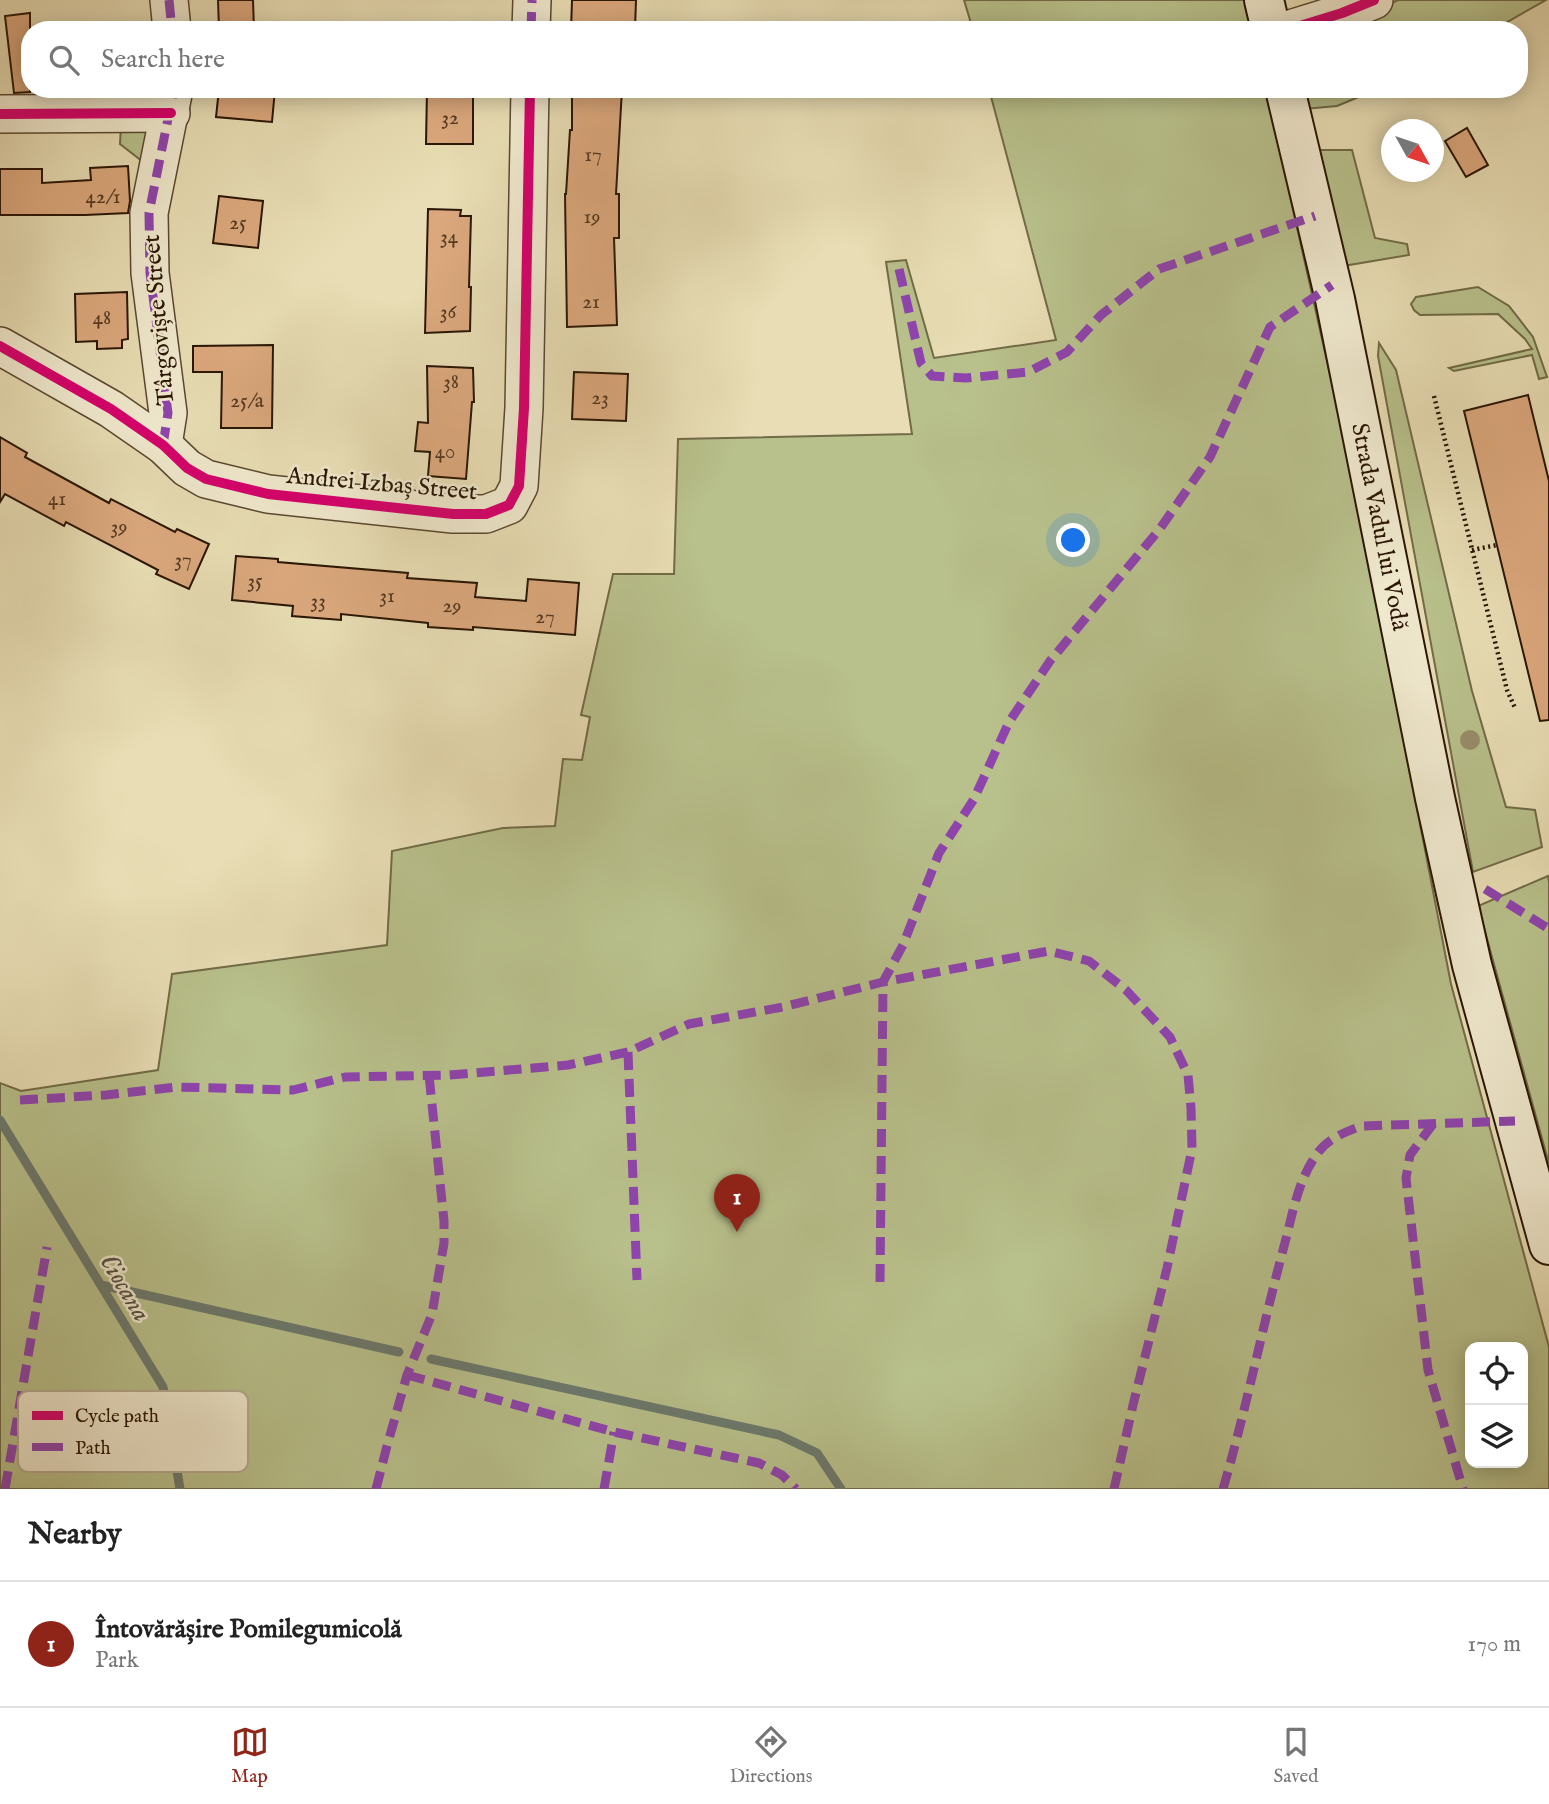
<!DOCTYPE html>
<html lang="en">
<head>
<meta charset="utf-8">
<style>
	body { margin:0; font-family:"IM FELL English",serif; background:#f2f2f2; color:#222 }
	.controls { position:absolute; right:21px; bottom:21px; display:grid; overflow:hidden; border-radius:14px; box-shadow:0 4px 18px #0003 }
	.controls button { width:63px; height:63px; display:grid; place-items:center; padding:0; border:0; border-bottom:2px solid #e0e0e0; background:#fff; color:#222; font:35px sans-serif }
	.compass { position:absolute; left:1381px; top:119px; width:63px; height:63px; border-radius:50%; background:#fff; box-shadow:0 4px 18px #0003; rotate:130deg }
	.you { position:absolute; left:1074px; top:541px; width:24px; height:24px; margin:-18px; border:5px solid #fff; border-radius:50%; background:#1a73e8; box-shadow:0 0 0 10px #1a73e833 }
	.badge { display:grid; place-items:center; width:46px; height:46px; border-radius:50%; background:#8f2418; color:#fff; font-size:23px; font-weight:700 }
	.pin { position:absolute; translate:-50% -58px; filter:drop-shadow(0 2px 4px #0008) }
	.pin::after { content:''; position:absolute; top:37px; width:24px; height:21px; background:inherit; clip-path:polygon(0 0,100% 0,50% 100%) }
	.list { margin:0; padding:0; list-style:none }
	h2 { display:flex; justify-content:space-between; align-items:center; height:91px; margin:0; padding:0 28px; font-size:30px }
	h2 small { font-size:23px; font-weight:400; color:#767676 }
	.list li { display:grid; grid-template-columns:46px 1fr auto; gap:21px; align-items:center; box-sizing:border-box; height:126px; padding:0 28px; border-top:2px solid #e0e0e0 }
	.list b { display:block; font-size:26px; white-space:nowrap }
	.list p { margin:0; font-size:23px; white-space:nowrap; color:#767676 }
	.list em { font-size:23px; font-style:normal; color:#767676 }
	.icon { flex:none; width:38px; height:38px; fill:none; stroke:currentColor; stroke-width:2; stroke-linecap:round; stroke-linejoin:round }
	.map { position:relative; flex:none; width:1549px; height:1489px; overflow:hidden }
	.search { position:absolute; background:#fff; box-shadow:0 4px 18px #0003; left:21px; right:21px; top:21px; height:77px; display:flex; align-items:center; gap:18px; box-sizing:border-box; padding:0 24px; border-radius:28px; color:#767676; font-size:26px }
	.sheet { height:217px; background:#fff }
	nav { display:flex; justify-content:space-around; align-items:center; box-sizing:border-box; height:98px; border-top:2px solid #e0e0e0; background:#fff; font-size:19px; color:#767676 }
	nav a { display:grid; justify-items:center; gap:4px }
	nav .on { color:#8f2418 }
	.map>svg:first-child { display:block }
	.green { fill:#b8c08b; stroke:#716b47; stroke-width:2; fill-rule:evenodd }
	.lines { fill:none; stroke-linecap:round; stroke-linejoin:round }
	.stream { stroke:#6c796d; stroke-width:9 }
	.building { fill:#dba87d; stroke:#2a1603; stroke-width:2 }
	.street-casing { stroke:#5a482f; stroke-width:40 }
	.secondary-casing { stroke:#2a1603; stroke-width:42 }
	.path { stroke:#2a1603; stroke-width:4.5; stroke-dasharray:2 3.5; stroke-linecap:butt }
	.street { stroke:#f0e9ce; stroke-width:37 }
	.secondary { stroke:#f0e9ce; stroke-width:38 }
	.quiet { stroke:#8e44ad; stroke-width:9; stroke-dasharray:18 9; stroke-linecap:butt }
	.cycleway-casing { stroke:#f0e9ce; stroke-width:15 }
	.cycleway { stroke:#d6006c; stroke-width:10 }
	.tree { fill:#978c69 }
	.labels { text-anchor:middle; stroke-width:5; stroke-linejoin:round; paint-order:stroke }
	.number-label { font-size:21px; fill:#563a22 }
	.street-label { font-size:24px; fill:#2a1603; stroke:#f0e9ce }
	.water-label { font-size:26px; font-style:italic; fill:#505041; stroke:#f0e9ce }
	.key { fill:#f0e9ce; stroke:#b5aa91; stroke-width:2 }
	.key-label { font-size:19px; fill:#2a1603 }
</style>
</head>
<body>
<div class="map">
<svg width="1549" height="1489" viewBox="0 0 1549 1489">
	<rect width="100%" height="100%" fill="#e8ddb4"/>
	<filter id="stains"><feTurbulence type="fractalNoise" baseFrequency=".00286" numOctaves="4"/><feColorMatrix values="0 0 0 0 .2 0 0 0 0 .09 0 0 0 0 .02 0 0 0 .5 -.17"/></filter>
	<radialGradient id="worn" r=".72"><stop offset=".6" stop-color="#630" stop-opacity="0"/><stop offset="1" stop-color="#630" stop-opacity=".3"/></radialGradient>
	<!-- green -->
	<g class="green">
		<path d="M964,0h282l7,30h-280z"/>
		<path d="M1398,0h148l-53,30h-160z"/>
		<path d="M989,89h277l86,384 99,511 98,363v142h-1549v-406l21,8 137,-21 14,-96 215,-29 5,-94 111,-23 52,-2 8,-67 19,1 8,-43 -9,-2 32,-141h61l4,-135 234,-5 -26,-172 20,-2 28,98 122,-18zM1470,1347h53v116h-53z"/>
		<path d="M1300,89h78l-41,17 -33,3z"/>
		<path d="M121,125l37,5 -11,35 -27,-21z"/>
		<path d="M1316,150h36l23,88 32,6 2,11 -66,11z"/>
		<path d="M1478,287l31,19 24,31 14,40 -8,2 -7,-24 -78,16 -5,-3 83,-19 -7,-10 -27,-25 -78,1 -6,-5 -3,-6 5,-7z"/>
		<path d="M1379,343l17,27 76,321 34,116 29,3 7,37 -69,25 -95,-516z"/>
		<path d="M1548,876l1,6v282l-71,-258z"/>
	</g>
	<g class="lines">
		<!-- stream -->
		<g class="stream">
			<path d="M0,1120l163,267 17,102"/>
			<path d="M101,1285l298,67"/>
			<path d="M431,1359l348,76 38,18 24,36"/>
		</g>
	</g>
	<!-- building -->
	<g class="building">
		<path d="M218,0h35l1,30h-35z"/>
		<path d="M572,0h64l-1,30h-64z"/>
		<path d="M30,13v79l-16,1 -9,-77z"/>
		<path d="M219,89h56l-3,33 -56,-5z"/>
		<path d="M427,89h46v55h-47z"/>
		<path d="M572,89h50l-6,105h3v44h-5l3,87 -50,2 -2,-133h1l4,-64h2z"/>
		<path d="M1467,128l21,37 -22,12 -21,-36z"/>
		<path d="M128,166l2,35 -2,12 -43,2h-85v-46h42v14l49,-3 -1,-12z"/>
		<path d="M219,196l44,5 -5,47 -45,-5z"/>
		<path d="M428,209l33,1 -1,6h11l-2,71h2l-1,44 -45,2z"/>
		<path d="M127,292l1,47 -6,1v8l-25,1v-8l-21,1 -1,-48z"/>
		<path d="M273,345l-1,83h-51l1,-56h-29v-26z"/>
		<path d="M427,366l46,2 1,34h-2l-6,77 -38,-3 2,-24 -15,-1 3,-29 10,1z"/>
		<path d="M574,372l54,2 -2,47 -54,-2z"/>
		<path d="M1528,395l21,86v239l-9,1 -76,-310z"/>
		<path d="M0,437l27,16 -2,4 84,46 2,-4 64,33 2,-3 32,15 -20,45 -33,-15 2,-4 -92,-48 -2,4 -59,-32 -5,8z"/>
		<path d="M236,556l42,3v3l130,11 -1,5 70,5 -2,14 51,4 2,-22 51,4 -4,52 -102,-8v3l-45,-3v-4l-87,-9v6l-49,-4 1,-10 -61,-6z"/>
	</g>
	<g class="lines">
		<!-- street casing -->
		<g class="street-casing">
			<g id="street">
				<path d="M169,0l3,30"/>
				<path d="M531,30l1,-30"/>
				<path d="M1287,30l55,-17 32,-13"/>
				<path d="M0,114l171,-1"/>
				<path d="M0,346l111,63 52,36 24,23 19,11 62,15 185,20h33l23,-9 10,-19 5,-78 6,-319"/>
				<path d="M163,445l5,-32 -18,-140 -1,-60 25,-124"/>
			</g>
		</g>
		<!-- secondary casing -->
		<g class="secondary-casing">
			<g id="secondary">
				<path d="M1264,0l7,30"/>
				<path id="s1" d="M1285,89l50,210 100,499 37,167 77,280"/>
			</g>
		</g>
		<!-- path -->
		<g class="path">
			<path d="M1434,396l73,294 8,18"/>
			<path d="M1472,550l25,-5"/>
		</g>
		<!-- street -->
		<use href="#street" class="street"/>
		<!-- secondary -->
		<use href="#secondary" class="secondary"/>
		<!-- quiet -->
		<g class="quiet">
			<path d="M169,0l3,30"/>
			<path d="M531,30l1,-30"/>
			<path d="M899,269l22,94 11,13 34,2 62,-6 39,-20 34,-37 58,-46 156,-53"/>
			<path d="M163,445l5,-32 -18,-140 -1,-60 25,-124"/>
			<path d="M1485,889l64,40"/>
			<path d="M628,1052l9,228"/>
			<path d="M20,1100l86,-5 70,-8 117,3 52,-13 104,-2 119,-10 60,-13 61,-28 94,-17 100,-25 166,-31 40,10 37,29 44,47 18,38 3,33 1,41 -25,119 -34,137 -19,84"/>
			<path d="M1433,1124l-23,31 -4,23 22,192 35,119"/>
			<path d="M880,1282l3,-300 20,-37 36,-92 35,-54 35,-77 41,-61 109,-131 51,-73 60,-130 62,-42"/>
			<path d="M407,1375l207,57 145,31 23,12 14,14"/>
			<path d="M5,1489l42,-242"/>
			<path d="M376,1489l11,-43 20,-71 25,-61 12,-71v-22l-15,-146"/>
			<path d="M604,1489l10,-57"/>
			<path d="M1223,1489c23,-79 39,-160 60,-239 9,-32 14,-69 34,-96 10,-15 28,-22 44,-28l154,-5"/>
		</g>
		<!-- cycleway casing -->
		<g class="cycleway-casing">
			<g id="cycleway">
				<path d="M1287,30l55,-17 32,-13"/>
				<path d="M0,114l171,-1"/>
				<path d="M0,346l111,63 52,36 24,23 19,11 62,15 185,20h33l23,-9 10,-19 5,-78 6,-319"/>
			</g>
		</g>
		<!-- cycleway -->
		<use href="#cycleway" class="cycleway"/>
	</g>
	<!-- trees -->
	<circle class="tree" cx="1470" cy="740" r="10"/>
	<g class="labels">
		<!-- number labels -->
		<g class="number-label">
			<text x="450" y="124">32</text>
			<text x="593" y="161">17</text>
			<text x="103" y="203">42/1</text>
			<text x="592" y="223">19</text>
			<text x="238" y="229">25</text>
			<text x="449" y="243">34</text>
			<text x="591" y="308">21</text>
			<text x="448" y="318">36</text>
			<text x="102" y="324">48</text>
			<text x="451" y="388">38</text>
			<text x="600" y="404">23</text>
			<text x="247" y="407">25/a</text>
			<text x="445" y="458">40</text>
			<text x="57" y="505">41</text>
			<text x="119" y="533">39</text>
			<text x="183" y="566">37</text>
			<text x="255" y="587">35</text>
			<text x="387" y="602">31</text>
			<text x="318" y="607">33</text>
			<text x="452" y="612">29</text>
			<text x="545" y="623">27</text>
		</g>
		<!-- street labels -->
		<g class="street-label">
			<text transform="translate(158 320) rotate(-95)" y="8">Târgoviște Street</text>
			<text transform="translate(382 483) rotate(5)" y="8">Andrei Izbaș Street</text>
			<text dy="8" stroke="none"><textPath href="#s1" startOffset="448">Strada Vadul lui Vodă</textPath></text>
		</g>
		<!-- water labels -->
		<g class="water-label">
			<text transform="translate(126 1287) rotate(59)" y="9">Ciocana</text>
		</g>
	</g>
	<!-- legend -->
	<rect x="18" y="1391" width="230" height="81" rx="10" class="key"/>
	<rect x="32" y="1411" width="31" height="9" fill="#d6006c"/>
	<rect x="32" y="1443" width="31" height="8" fill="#8e44ad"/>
	<g class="key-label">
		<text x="75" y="1422">Cycle path</text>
		<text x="75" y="1454">Path</text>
	</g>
	<rect width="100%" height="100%" filter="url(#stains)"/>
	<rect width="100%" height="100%" fill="url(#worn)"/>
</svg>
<div class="controls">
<button><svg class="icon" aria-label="locate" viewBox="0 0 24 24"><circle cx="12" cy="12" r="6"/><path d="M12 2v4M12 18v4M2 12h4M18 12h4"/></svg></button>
<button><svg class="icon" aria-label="layers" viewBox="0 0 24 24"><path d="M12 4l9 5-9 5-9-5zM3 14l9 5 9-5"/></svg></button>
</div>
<svg class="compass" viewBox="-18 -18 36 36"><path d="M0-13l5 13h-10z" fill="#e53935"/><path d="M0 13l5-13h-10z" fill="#767676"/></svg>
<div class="you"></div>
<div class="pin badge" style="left:737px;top:1232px">1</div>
<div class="search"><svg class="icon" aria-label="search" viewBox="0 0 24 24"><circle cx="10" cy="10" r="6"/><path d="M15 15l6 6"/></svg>Search here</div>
</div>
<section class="sheet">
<h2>Nearby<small></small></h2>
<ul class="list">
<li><span class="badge">1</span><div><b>Întovărășire Pomilegumicolă</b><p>Park</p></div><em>170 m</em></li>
</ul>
</section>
<nav>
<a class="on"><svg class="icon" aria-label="map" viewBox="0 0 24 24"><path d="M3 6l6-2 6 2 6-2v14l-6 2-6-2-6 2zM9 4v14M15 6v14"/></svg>Map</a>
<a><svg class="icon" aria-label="directions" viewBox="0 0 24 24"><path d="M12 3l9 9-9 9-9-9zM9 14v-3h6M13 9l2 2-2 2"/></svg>Directions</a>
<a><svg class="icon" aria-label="saved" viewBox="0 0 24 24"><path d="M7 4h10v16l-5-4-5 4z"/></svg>Saved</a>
</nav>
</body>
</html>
